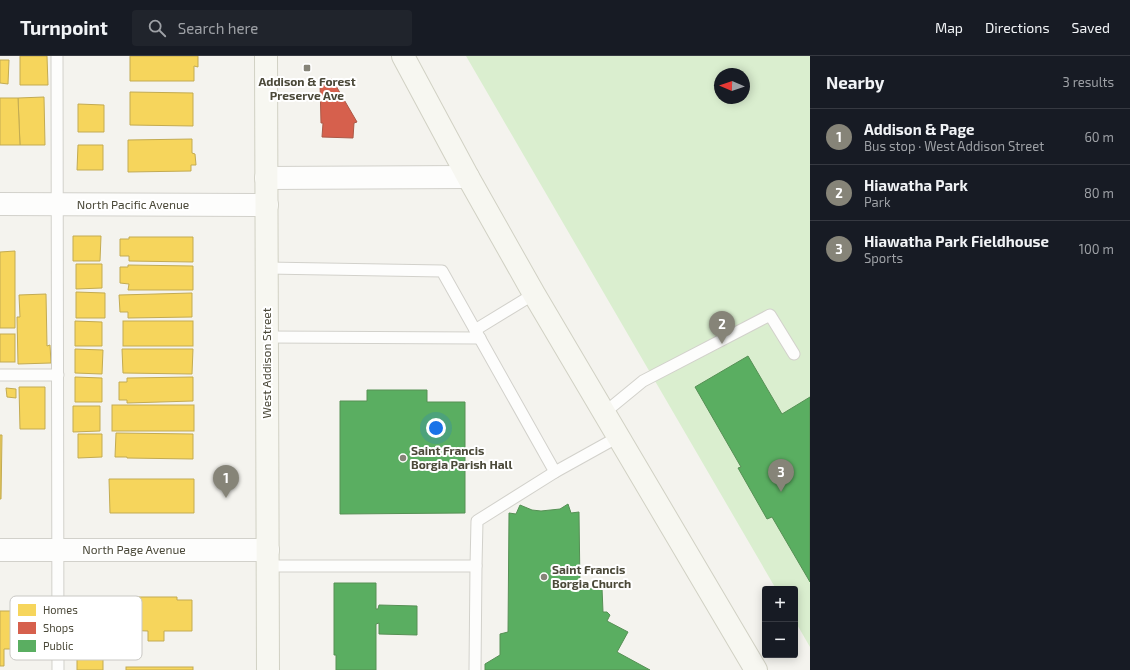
<!DOCTYPE html>
<html lang="en">
<head>
<meta charset="utf-8">
<style>
	body { margin:0; font-family:"Exo 2",sans-serif; background:#20242c; color:#f1f3f6 }
	.controls { position:absolute; right:12px; bottom:12px; display:grid; overflow:hidden; border-radius:4px; box-shadow:0 2px 10px #0003 }
	.controls button { width:36px; height:36px; display:grid; place-items:center; padding:0; border:0; border-bottom:1px solid #363941; background:#171b24; color:#f1f3f6; font:20px sans-serif }
	.compass { position:absolute; left:714px; top:12px; width:36px; height:36px; border-radius:50%; background:#171b24; box-shadow:0 2px 10px #0003; rotate:272deg }
	.you { position:absolute; left:436px; top:372px; width:14px; height:14px; margin:-10px; border:3px solid #fff; border-radius:50%; background:#1a73e8; box-shadow:0 0 0 6px #1a73e833 }
	.badge { display:grid; place-items:center; width:26px; height:26px; border-radius:50%; background:#868478; color:#fff; font-size:13px; font-weight:700 }
	.pin { position:absolute; translate:-50% -33px; filter:drop-shadow(0 1px 2px #0008) }
	.pin::after { content:''; position:absolute; top:21px; width:14px; height:12px; background:inherit; clip-path:polygon(0 0,100% 0,50% 100%) }
	.list { margin:0; padding:0; list-style:none }
	h2 { display:flex; justify-content:space-between; align-items:center; height:52px; margin:0; padding:0 16px; font-size:17px }
	h2 small { font-size:13px; font-weight:400; color:#9ea1a6 }
	.list li { display:grid; grid-template-columns:26px 1fr auto; gap:12px; align-items:center; box-sizing:border-box; height:56px; padding:0 16px; border-top:1px solid #363941 }
	.list b { display:block; font-size:15px; white-space:nowrap }
	.list p { margin:0; font-size:13px; white-space:nowrap; color:#9ea1a6 }
	.list em { font-size:13px; font-style:normal; color:#9ea1a6 }
	.icon { flex:none; width:22px; height:22px; fill:none; stroke:currentColor; stroke-width:2; stroke-linecap:round; stroke-linejoin:round }
	.map { position:relative; flex:none; width:810px; height:614px; overflow:hidden }
	header { display:flex; align-items:center; gap:24px; box-sizing:border-box; height:56px; padding:0 20px; background:#171b24; border-bottom:1px solid #363941 }
	header strong { font-size:19px }
	nav { display:flex; gap:22px; margin-inline-start:auto; font-size:14px }
	.search { width:280px; height:36px; background:#20242c; display:flex; align-items:center; gap:10px; box-sizing:border-box; padding:0 14px; border-radius:4px; color:#9ea1a6; font-size:15px }
	main { display:flex }
	aside { flex:1; background:#171b24 }
	.map>svg:first-child { display:block }
	.green { fill:#daeecf; fill-rule:evenodd }
	.homes { fill:#f6d55c; stroke:#c3ab52 }
	.shops { fill:#d6604d; stroke:#ac5947 }
	.public { fill:#5aae61; stroke:#569055 }
	.lines { fill:none; stroke-linecap:round; stroke-linejoin:round }
	.lane-casing { stroke:#d2d1cb; stroke-width:13 }
	.street-casing { stroke:#d2d1cb; stroke-width:24 }
	.secondary-casing { stroke:#d1d1c4; stroke-width:24 }
	.lane { stroke:#fdfdfc; stroke-width:11 }
	.street { stroke:#fdfdfc; stroke-width:22 }
	.secondary { stroke:#f7f7f1; stroke-width:22 }
	.poi-dot { fill:#868478; stroke:#fff; stroke-width:1.5 }
	.labels { text-anchor:middle; stroke-width:4; stroke-linejoin:round; paint-order:stroke }
	.poi-label { font-size:12px; font-weight:bold; fill:#4b4939; stroke:#fff; text-anchor:start }
	.street-label { font-size:12px; fill:#4b4939; stroke:#fff }
	.key { fill:#fff; stroke:#c9c8c4; stroke-width:1 }
	.key-label { font-size:11px; fill:#4b4939 }
</style>
</head>
<body>
<header>
<strong>Turnpoint</strong>
<div class="search"><svg class="icon" aria-label="search" viewBox="0 0 24 24"><circle cx="10" cy="10" r="6"/><path d="M15 15l6 6"/></svg>Search here</div>
<nav><a>Map</a><a>Directions</a><a>Saved</a></nav>
</header>
<main>
<div class="map">
<svg width="810" height="614" viewBox="0 0 810 614">
	<rect width="100%" height="100%" fill="#f4f3ee"/>
	<!-- green -->
	<path class="green" d="M466,0h344v591l-15,-26v-32h-19zM720,18h24v24h-24z"/>
	<!-- homes -->
	<g class="homes">
		<path d="M20,0h27l1,29h-28z"/>
		<path d="M130,0h68v11l-4,-1v15h-64z"/>
		<path d="M0,4h9l-1,24 -8,-1z"/>
		<path d="M130,36l63,1v33l-63,-1z"/>
		<path d="M44,41l1,48h-25l-2,-47z"/>
		<path d="M0,42h18l2,47h-20z"/>
		<path d="M78,48l26,1v27h-26z"/>
		<path d="M192,83v14l3,1 1,11h-5v6l-63,1v-32z"/>
		<path d="M78,89h25v25h-26z"/>
		<path d="M73,180h28l-1,25h-27z"/>
		<path d="M129,181h64v25l-64,-1v-5h-9v-17h9z"/>
		<path d="M15,195v77h-15v-76z"/>
		<path d="M76,208h26v24l-26,1z"/>
		<path d="M128,209l65,1v24h-65l1,-6 -9,-1v-16h8z"/>
		<path d="M76,236l29,1v25h-29z"/>
		<path d="M192,237v24l-64,1v-6h-8l-1,-17z"/>
		<path d="M46,238l1,52 3,-1 1,18 -33,1 -1,-47h3l-1,-22z"/>
		<path d="M75,265l27,1v24h-27z"/>
		<rect x="123" y="265" width="70" height="25"/>
		<rect x="0" y="278" width="15" height="28"/>
		<path d="M75,293l28,1 -1,24 -27,-1z"/>
		<path d="M122,293h71l-1,25 -69,-1z"/>
		<path d="M75,321l27,1v24h-27z"/>
		<path d="M193,321v24l-66,2v-3h-8v-18h8v-4z"/>
		<path d="M19,331h26v42h-25z"/>
		<path d="M6,332l10,1v9l-9,-1z"/>
		<rect x="112" y="349" width="82" height="26"/>
		<path d="M73,350h27v25l-27,1z"/>
		<path d="M116,377l77,1v25l-66,-1v-1h-12z"/>
		<path d="M78,378h24v23l-24,1z"/>
		<path d="M0,379h2l-1,64h-1z"/>
		<path d="M109,423h85v34h-84z"/>
		<path d="M136,541h41v3h15v31h-28v10h-16v-10l-28,-1v-30h16z"/>
		<path d="M0,555h15v38h-11v17h-4z"/>
		<rect x="77" y="599" width="26" height="15"/>
		<rect x="126" y="611" width="67" height="3"/>
	</g>
	<!-- shops -->
	<path class="shops" d="M332,23l25,43 -3,1 -1,15 -31,-1 1,-14h-2l-1,-40z"/>
	<!-- public -->
	<g class="public">
		<path d="M748,300l34,58 28,-17v185l-38,-65 -5,2 -29,-51 3,-1 -46,-80z"/>
		<path d="M367,334h60v12h38v111l-125,1v-113h27z"/>
		<path d="M568,448l3,9 8,-1 1,77 22,-1 1,24h4l3,3 -3,6 21,11 -11,20 33,18h-165v-6l15,-9v-21l8,-2 1,-119 7,1 4,-9 12,5 9,1 19,-2z"/>
		<path d="M334,527h42v26h2l1,-4 38,1v29l-38,-1v-11l-3,1v46h-40v-15h-2z"/>
	</g>
	<g class="lines">
		<!-- lane casing -->
		<g class="lane-casing">
			<g id="lane">
				<path d="M57,0l1,614"/>
				<path d="M267,212l175,3 113,201"/>
				<path d="M475,274l59,-36"/>
				<path d="M267,281l213,1"/>
				<path d="M0,319h58"/>
				<path d="M604,357l39,-32 127,-66 24,39"/>
				<path d="M268,510h208l1,-45 78,-49 63,-35"/>
				<path d="M475,614l1,-104"/>
			</g>
		</g>
		<!-- street casing -->
		<g class="street-casing">
			<g id="street">
				<path d="M266,122l202,-1"/>
				<path d="M0,148l267,1"/>
				<path d="M0,494h268"/>
			</g>
		</g>
		<!-- secondary casing -->
		<g class="secondary-casing">
			<g id="secondary">
				<path d="M266,0l2,614"/>
				<path d="M403,0l65,121 66,117 222,376"/>
			</g>
		</g>
		<!-- lane -->
		<use href="#lane" class="lane"/>
		<!-- street -->
		<use href="#street" class="street"/>
		<!-- secondary -->
		<use href="#secondary" class="secondary"/>
	</g>
	<!-- markers -->
	<g class="poi-dot">
		<rect x="303" y="8" width="8" height="8" rx="2"/>
		<circle cx="403" cy="402" r="4"/>
		<circle cx="544" cy="521" r="4"/>
	</g>
	<g class="labels">
		<!-- poi labels -->
		<g class="poi-label">
			<text x="307" y="30" text-anchor="middle">Addison &amp; Forest<tspan x="307" dy="14">Preserve Ave</tspan></text>
			<text x="411" y="399">Saint Francis<tspan x="411" dy="14">Borgia Parish Hall</tspan></text>
			<text x="552" y="518">Saint Francis<tspan x="552" dy="14">Borgia Church</tspan></text>
		</g>
		<!-- street labels -->
		<g class="street-label">
			<text x="133" y="153">North Pacific Avenue</text>
			<text transform="translate(267 307) rotate(-90)" y="4">West Addison Street</text>
			<text x="134" y="498">North Page Avenue</text>
		</g>
	</g>
	<!-- legend -->
	<rect x="10" y="540" width="132" height="64" rx="6" class="key"/>
	<rect x="18" y="548" width="18" height="12" fill="#f6d55c"/>
	<rect x="18" y="566" width="18" height="12" fill="#d6604d"/>
	<rect x="18" y="584" width="18" height="12" fill="#5aae61"/>
	<g class="key-label">
		<text x="43" y="558">Homes</text>
		<text x="43" y="576">Shops</text>
		<text x="43" y="594">Public</text>
	</g>
</svg>
<div class="controls">
<button>+</button>
<button>−</button>
</div>
<svg class="compass" viewBox="-18 -18 36 36"><path d="M0-13l5 13h-10z" fill="#e53935"/><path d="M0 13l5-13h-10z" fill="#9ea1a6"/></svg>
<div class="you"></div>
<div class="pin badge" style="left:226px;top:442px">1</div>
<div class="pin badge" style="left:722px;top:288px">2</div>
<div class="pin badge" style="left:781px;top:436px">3</div>
</div>
<aside>
<h2>Nearby<small>3 results</small></h2>
<ul class="list">
<li><span class="badge">1</span><div><b>Addison &amp; Page</b><p>Bus stop · West Addison Street</p></div><em>60 m</em></li>
<li><span class="badge">2</span><div><b>Hiawatha Park</b><p>Park</p></div><em>80 m</em></li>
<li><span class="badge">3</span><div><b>Hiawatha Park Fieldhouse</b><p>Sports</p></div><em>100 m</em></li>
</ul>
</aside>
</main>
</body>
</html>
